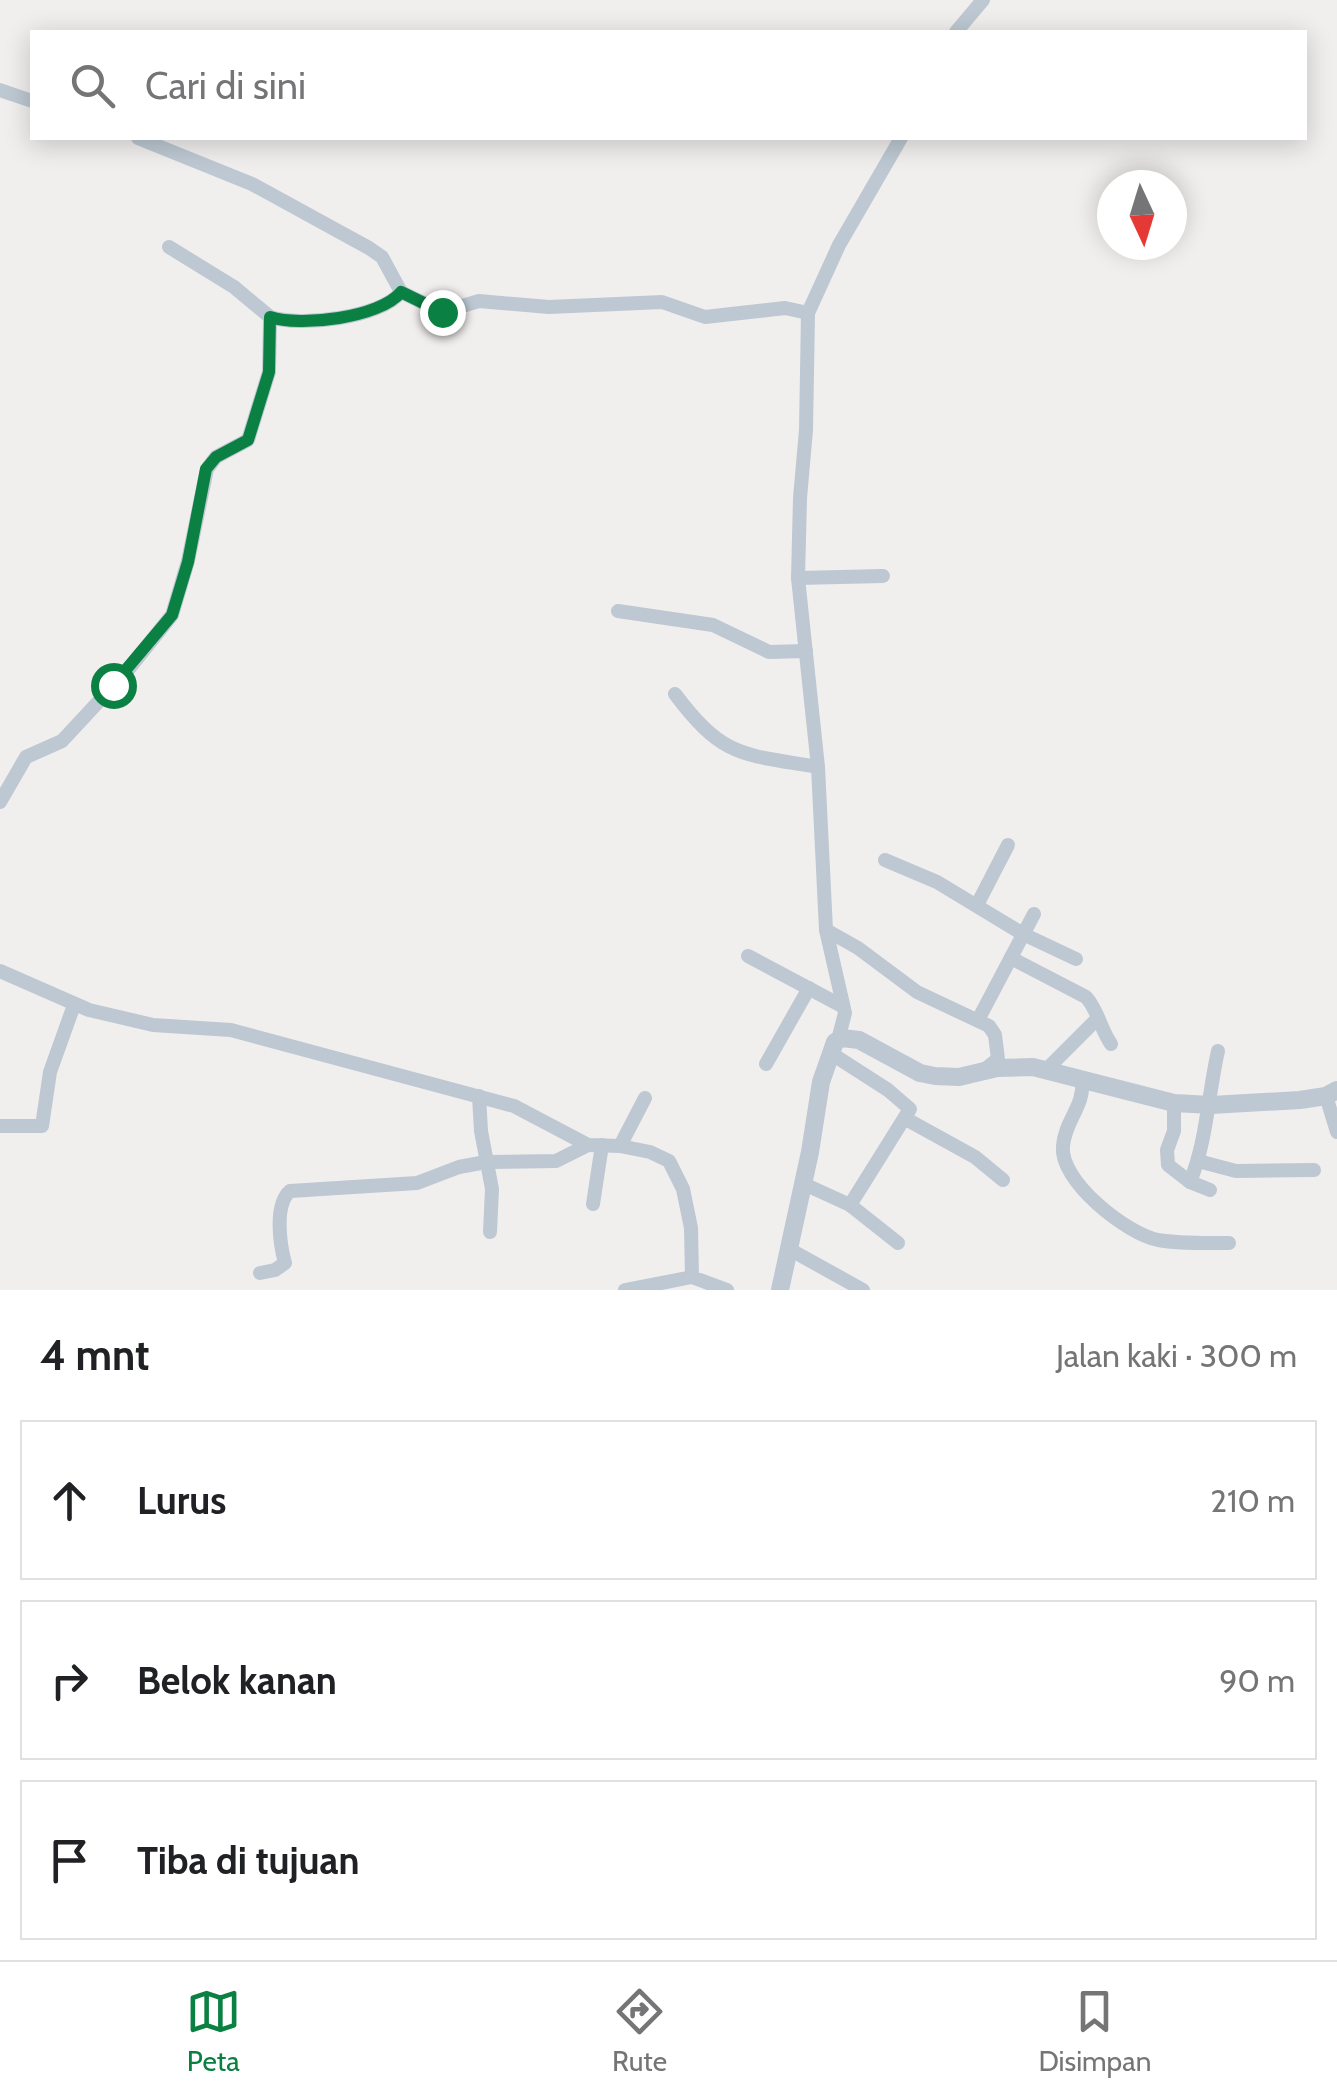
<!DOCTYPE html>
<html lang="id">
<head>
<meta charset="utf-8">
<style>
	body { margin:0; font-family:Cabin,sans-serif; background:#f6f6f6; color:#202124 }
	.compass { position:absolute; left:1097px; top:170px; width:90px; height:90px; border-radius:50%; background:#fff; box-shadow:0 5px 25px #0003; rotate:176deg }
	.stop { position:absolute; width:30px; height:30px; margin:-22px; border:8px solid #0b8043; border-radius:50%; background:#fff }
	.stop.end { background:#0b8043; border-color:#fff; box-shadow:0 2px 10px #0008 }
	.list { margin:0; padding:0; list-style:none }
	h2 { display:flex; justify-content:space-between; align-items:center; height:130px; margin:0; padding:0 40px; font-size:42px }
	h2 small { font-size:32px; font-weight:400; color:#757577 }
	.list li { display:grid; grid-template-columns:65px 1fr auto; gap:30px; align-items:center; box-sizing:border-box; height:160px; margin:0 20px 20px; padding:0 20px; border:2px solid #e0e0e0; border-radius:0px }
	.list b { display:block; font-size:38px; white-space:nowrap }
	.list em { font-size:32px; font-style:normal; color:#757577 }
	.icon { flex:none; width:55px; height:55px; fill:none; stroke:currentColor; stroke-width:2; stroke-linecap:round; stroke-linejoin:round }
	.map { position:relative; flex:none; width:1337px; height:1290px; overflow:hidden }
	.search { position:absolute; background:#fff; box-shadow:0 5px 25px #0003; left:30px; right:30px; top:30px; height:110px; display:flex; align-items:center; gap:25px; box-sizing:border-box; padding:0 35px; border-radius:0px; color:#757577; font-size:38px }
	.sheet { height:670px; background:#fff }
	nav { display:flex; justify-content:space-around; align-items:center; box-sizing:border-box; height:140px; border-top:2px solid #e0e0e0; background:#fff; font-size:28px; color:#757577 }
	nav a { display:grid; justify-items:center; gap:5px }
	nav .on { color:#0b8043 }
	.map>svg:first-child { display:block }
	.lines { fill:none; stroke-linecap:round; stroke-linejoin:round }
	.minor { stroke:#bdc8d2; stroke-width:14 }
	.tertiary { stroke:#bdc8d2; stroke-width:18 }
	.route { stroke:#0b8043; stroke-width:12 }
</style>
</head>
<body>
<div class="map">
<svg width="1337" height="1290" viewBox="0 0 1337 1290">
	<rect width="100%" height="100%" fill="#f1eeee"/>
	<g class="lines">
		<!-- minor -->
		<g class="minor">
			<path d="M956,32l27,-32"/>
			<path d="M0,90l32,11"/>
			<path d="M138,138l114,46 117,64 13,9 19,35"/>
			<path d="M169,247l65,40 36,30"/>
			<path d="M798,578l85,-2"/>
			<path d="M618,611l95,14 56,27 37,-1"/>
			<path d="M675,694c49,65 68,60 143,73"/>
			<path d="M0,802l26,-45 36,-16 65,-70 45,-56 16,-54 19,-92 9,-12 32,-17 21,-68 1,-55c30,10 111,1 131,-25l41,20 37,-11 70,6 113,-5 43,15 80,-9 23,5"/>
			<path d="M885,860l52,22 86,52 53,25"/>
			<path d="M977,905l31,-60"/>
			<path d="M826,930l32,18 59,44 72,34 6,9 3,24 -14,11"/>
			<path d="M748,956l94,50"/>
			<path d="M1011,958l75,39c12,13 14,31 25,47"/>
			<path d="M0,971l89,39 64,15 78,5 283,76 74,39 32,1 30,6 19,9 14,28 8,39 1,49 35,13"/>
			<path d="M978,1020l56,-106"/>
			<path d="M838,1040l7,-27 -19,-83 -8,-163 -20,-189 2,-80 6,-68 2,-117 31,-68 62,-107"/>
			<path d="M832,1054l56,36 22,19 -60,96"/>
			<path d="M766,1064l43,-76"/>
			<path d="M1047,1069l51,-51"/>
			<path d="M1082,1080c3,26 -17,40 -19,66 -4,35 64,88 95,94 24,4 48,3 71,3"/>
			<path d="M479,1096l2,35 11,58 -2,43"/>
			<path d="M1326,1096l11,36"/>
			<path d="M1174,1103v28l-7,19 1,15 22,17 20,8"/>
			<path d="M906,1119l69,38 28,23"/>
			<path d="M0,1126h42l8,-54 24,-67"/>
			<path d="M620,1146l25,-48"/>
			<path d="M1198,1161l38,10 78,-1"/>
			<path d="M1190,1182c17,-42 18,-87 28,-131"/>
			<path d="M804,1184l46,21 48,38"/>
			<path d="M593,1204l9,-59"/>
			<path d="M789,1249l74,41"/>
			<path d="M260,1273l15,-3 10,-7c-5,-18 -11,-58 5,-72l127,-8 42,-16 27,-5 70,-1 32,-16"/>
			<path d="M625,1290l67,-13"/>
		</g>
		<!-- tertiary -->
		<path class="tertiary" d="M780,1290l30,-138 11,-70 14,-40 7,-4 17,2 61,33 15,3 24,1 38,-9 36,-1 141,36 37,2 89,-5 26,-4 11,-6"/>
	</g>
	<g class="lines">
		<!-- route -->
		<path class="route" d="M113,685l59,-70 16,-53 18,-93 10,-12 32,-17 21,-68 1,-55c30,10 110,1 131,-25l41,20"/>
	</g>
</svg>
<svg class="compass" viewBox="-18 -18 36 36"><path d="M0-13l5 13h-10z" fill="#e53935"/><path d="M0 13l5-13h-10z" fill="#757577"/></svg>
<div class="stop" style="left:113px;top:685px"></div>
<div class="stop end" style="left:442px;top:312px"></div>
<div class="search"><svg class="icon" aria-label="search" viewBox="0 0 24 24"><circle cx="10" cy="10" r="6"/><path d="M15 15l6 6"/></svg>Cari di sini</div>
</div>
<section class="sheet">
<h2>4 mnt<small>Jalan kaki · 300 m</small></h2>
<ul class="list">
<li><svg class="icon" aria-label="ahead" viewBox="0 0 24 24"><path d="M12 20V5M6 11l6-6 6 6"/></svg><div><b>Lurus</b></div><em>210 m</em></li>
<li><svg class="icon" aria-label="right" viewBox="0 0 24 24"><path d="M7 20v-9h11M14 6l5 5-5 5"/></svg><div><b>Belok kanan</b></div><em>90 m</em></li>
<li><svg class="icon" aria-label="arrive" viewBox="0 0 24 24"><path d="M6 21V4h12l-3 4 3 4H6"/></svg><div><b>Tiba di tujuan</b></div></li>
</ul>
</section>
<nav>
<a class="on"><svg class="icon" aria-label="map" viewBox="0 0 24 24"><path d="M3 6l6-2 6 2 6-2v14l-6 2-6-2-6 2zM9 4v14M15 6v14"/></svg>Peta</a>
<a><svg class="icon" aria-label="directions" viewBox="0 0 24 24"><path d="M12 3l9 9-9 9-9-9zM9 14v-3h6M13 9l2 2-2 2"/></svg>Rute</a>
<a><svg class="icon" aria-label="saved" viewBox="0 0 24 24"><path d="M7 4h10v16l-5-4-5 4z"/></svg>Disimpan</a>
</nav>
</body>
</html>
